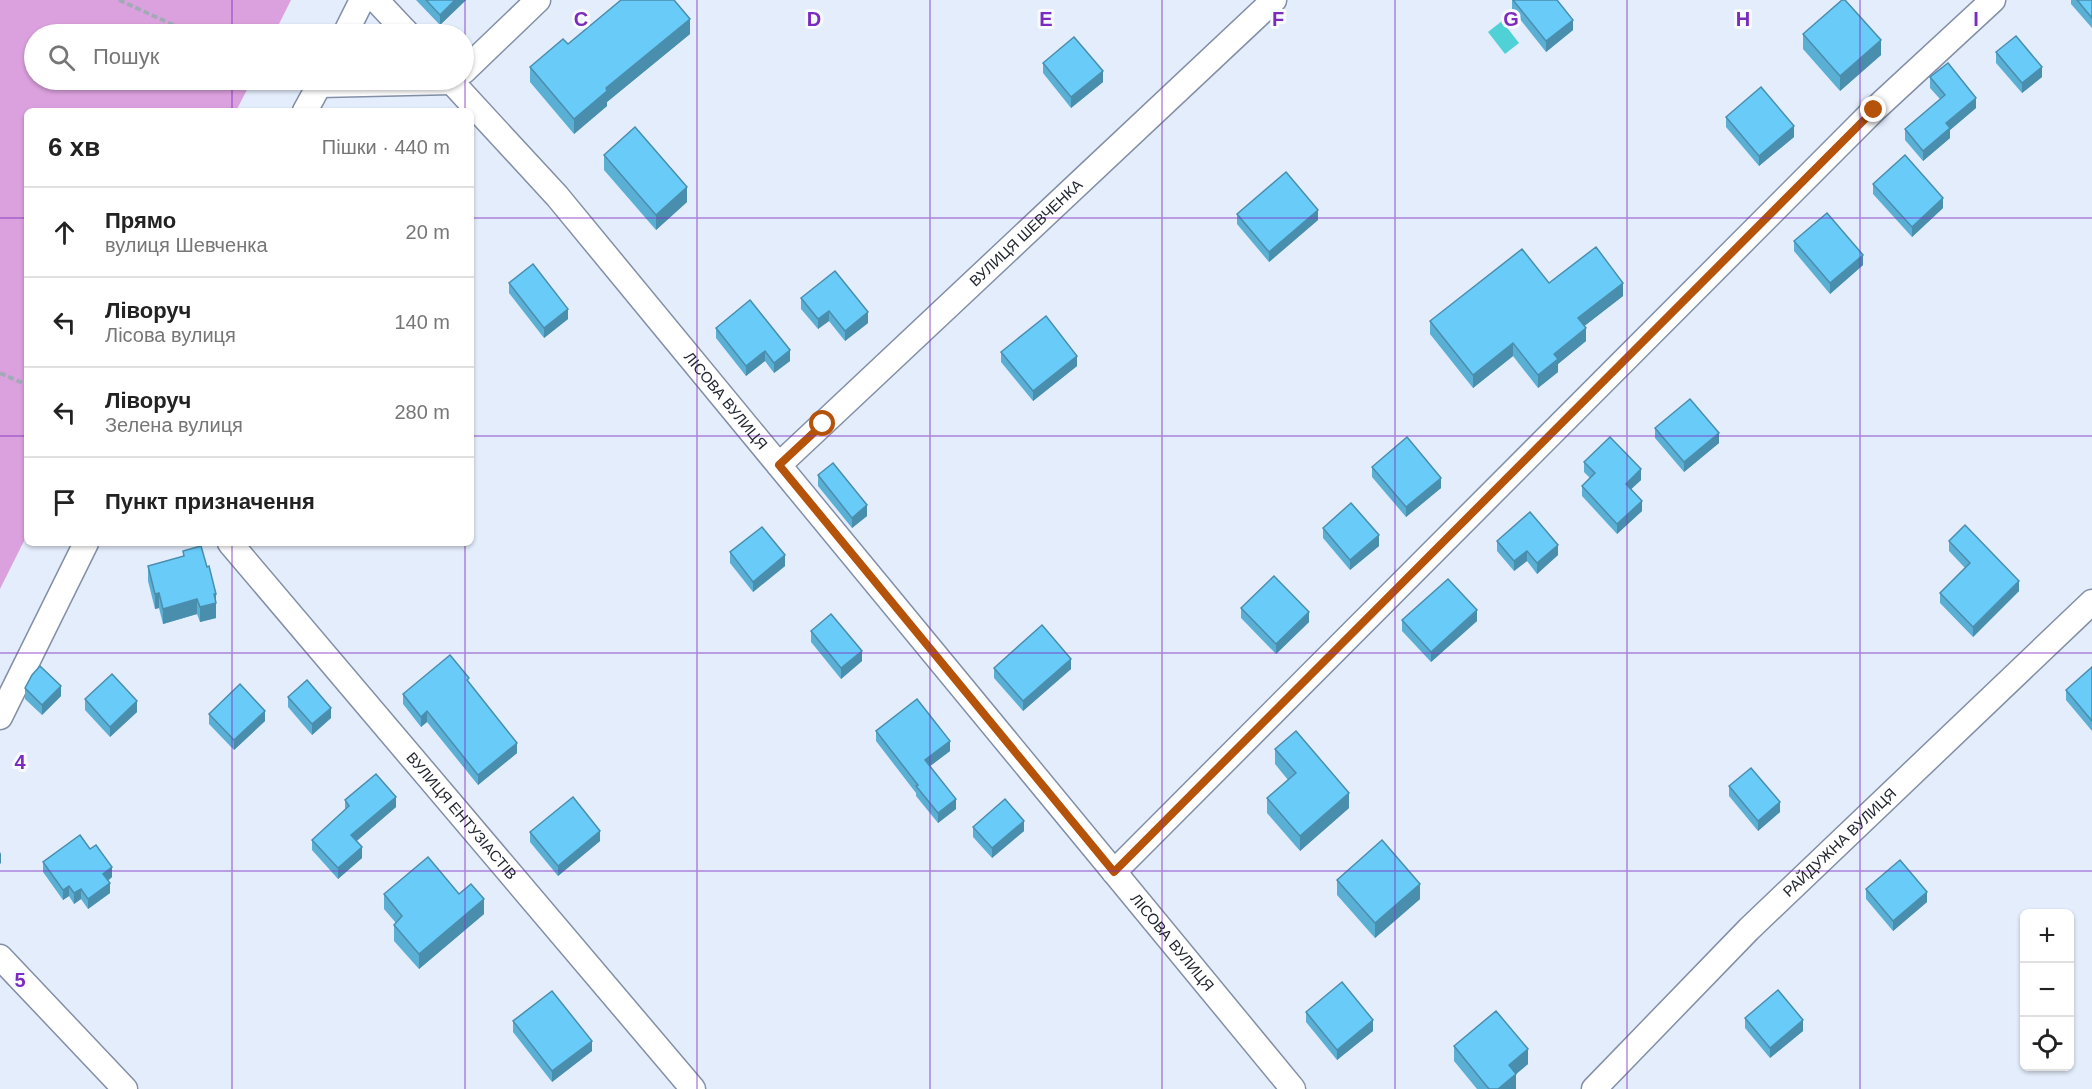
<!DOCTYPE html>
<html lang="uk">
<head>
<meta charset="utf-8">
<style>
	body { margin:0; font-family:Helvetica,sans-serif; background:#f2f2f2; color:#222 }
	.controls { position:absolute; right:18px; bottom:18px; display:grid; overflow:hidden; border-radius:9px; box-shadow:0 2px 4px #0004 }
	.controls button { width:54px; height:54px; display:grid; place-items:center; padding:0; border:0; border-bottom:2px solid #e0e0e0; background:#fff; color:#222; font:30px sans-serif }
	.stop { position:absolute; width:18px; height:18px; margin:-14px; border:4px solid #b45309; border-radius:50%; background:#fff }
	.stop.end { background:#b45309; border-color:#fff; box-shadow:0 2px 6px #0008 }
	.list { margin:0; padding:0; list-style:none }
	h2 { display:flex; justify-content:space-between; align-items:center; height:78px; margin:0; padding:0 24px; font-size:26px }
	h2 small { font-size:20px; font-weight:400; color:#767676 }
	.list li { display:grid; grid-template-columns:39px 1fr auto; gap:18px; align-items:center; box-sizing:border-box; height:90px; padding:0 24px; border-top:2px solid #e0e0e0 }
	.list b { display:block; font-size:22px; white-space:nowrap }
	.list p { margin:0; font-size:20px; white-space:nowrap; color:#767676 }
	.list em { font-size:20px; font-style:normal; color:#767676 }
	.icon { flex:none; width:33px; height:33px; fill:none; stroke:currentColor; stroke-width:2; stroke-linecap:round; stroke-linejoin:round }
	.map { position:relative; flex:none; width:2092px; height:1089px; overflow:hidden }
	.search { position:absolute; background:#fff; box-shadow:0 2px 4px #0004; left:24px; top:24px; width:450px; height:66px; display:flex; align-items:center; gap:15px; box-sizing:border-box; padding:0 21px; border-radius:33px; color:#767676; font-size:22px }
	.panel { position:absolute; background:#fff; box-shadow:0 2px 4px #0004; left:24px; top:108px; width:450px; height:438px; border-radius:9px }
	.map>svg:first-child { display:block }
	.green { fill:#dba1de }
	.water { fill:#50d1d5 }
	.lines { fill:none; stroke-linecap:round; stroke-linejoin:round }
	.minor-casing { stroke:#828fa6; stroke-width:27 }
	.path { stroke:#a3aab7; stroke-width:4; stroke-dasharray:6 3; stroke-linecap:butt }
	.minor { stroke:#fff; stroke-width:24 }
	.wall { fill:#5aafd5 }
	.shaded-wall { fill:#4a8eae }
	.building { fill:#69cbf8; stroke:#4a8eae; stroke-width:1.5 }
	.route { stroke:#b45309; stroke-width:8 }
	.grid { fill:none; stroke:#7b2cbf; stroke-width:1.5; stroke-opacity:0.55 }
	.labels { text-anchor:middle; stroke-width:6; stroke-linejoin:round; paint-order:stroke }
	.street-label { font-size:15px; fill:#222730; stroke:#f7faff }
	.grid-label { font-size:20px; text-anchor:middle; font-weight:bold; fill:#7b2cbf; stroke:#f7faff; stroke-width:6; stroke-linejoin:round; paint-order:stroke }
</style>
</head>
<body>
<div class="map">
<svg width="2092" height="1089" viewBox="0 0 2092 1089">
	<rect width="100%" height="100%" fill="#e4edfc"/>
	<!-- green -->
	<path class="green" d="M0,0h291l-17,34h-240v46h218l-16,31h-209v424l-27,54z"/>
	<!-- water -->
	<path class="water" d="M1502,21l17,22 -14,11 -17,-22z"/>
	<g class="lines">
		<!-- minor casing -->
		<g class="minor-casing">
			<g id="minor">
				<path d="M376,0l32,34"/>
				<path d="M345,34l17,-34"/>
				<path d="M464,71l74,-71"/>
				<path id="s1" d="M450,80l107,116 736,893"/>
				<path d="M319,85l133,-3 2,-2"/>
				<path d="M305,111l17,-31"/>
				<path id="s2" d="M779,465l495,-465"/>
				<path id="s3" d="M230,543l463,546"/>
				<path d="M0,717l86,-174"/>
				<path d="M1114,872l760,-762 119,-110"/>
				<path d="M0,957l125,132"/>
				<path id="s4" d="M1594,1089l155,-160 343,-327"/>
			</g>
		</g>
		<!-- path -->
		<g class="path">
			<path d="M119,0l74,34"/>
			<path d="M0,373l27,12"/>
		</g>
		<!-- minor -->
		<use href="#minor" class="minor"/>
	</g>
	<!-- wall -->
	<g class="wall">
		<path d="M416,0h50l-26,25z"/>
		<path d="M1512,0h45l16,30 -27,22 -34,-43z"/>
		<path d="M2071,0h21v28l-21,-24z"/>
		<path d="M690,34l-83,68v4l-33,28 -44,-52v-15l38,-23z"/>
		<path d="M1803,34l78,21 -41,36 -37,-42z"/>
		<path d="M1996,52l46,25 -20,16 -26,-30z"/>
		<path d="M1043,63l60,19 -32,26 -28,-35z"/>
		<path d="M1930,77l46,31 -26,22v8l-27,23 -18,-21v-11l35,-30 -10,-11z"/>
		<path d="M1726,117l68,20 -35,29 -33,-39z"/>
		<path d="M604,155l83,47 -31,28 -52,-60z"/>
		<path d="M1873,184l70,24 -31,29 -39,-43z"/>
		<path d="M1237,214l81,6 -49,42 -32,-38z"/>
		<path d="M1794,241l69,24 -33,29 -36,-43z"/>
		<path d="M509,283l59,36 -24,19 -35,-45z"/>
		<path d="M1549,283l74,13 -39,30 2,15 -28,23v8l-20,16 -25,-32 -40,32 -43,-54v-13z"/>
		<path d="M801,298l67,25 -23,18 -16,-20 -11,8 -17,-20z"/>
		<path d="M716,328l74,33 -16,12 -9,-12 -19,15 -30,-38z"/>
		<path d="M1001,352l76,14 -44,35 -32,-39z"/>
		<path d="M1655,428l64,15 -35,29 -29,-34z"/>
		<path d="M1584,462l57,18 -10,9 11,22 -25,23 -35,-38v-10l8,-8 -6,-6z"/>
		<path d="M1372,467l69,21 -35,29 -34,-40z"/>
		<path d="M818,475l49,41 -15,12 -34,-42z"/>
		<path d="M1323,528l56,18 -29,24 -27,-32z"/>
		<path d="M1497,541l61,14 -21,19 -10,-13 -13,10 -17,-20z"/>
		<path d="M1949,541l70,50 -46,46 -33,-34v-10l25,-25 -16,-17z"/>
		<path d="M183,551l24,16 9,27v24l-16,4 -3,-8 -34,10 -4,-16 -4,1 -7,-28v-15l35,-10z"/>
		<path d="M730,552l55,14 -32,26 -23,-29z"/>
		<path d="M1241,608l68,14 -33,32 -35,-36z"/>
		<path d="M1402,620l75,1 -46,41 -29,-31z"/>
		<path d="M811,631l51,30 -21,18 -30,-37z"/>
		<path d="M2092,667v64l-26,-31v-10z"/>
		<path d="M994,668l77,1 -48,42 -29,-33z"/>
		<path d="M469,682l48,71 -39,32 -51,-63 -6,5 -18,-23v-10z"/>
		<path d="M25,688l36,8 -19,19 -17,-16z"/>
		<path d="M288,697l43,21 -19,17 -24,-28z"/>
		<path d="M85,699l52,13 -27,25 -25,-27z"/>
		<path d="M209,714l56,7 -31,29 -25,-26z"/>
		<path d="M876,731l74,20 -20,15 26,43 -18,14 -22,-27v-3l-40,-52z"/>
		<path d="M1275,749l74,59 -49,43 -33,-38v-15l21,-18 -13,-16z"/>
		<path d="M1729,786l51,26 -22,19 -29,-35z"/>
		<path d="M345,800l51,7 -40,34 6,17 -24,21 -26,-29v-10l33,-29z"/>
		<path d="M973,827l51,4 -32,27 -19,-21z"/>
		<path d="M530,832l70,9 -42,35 -28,-34z"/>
		<path d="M43,862l69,15 -4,4 2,12 -22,16 -7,-10 -7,5 -5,-8 -6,4 -20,-28z"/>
		<path d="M1337,880l83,19 -45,39 -38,-43z"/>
		<path d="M1866,889l61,13 -34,29 -27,-32z"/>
		<path d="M384,894h75l25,20 -65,55 -25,-28v-16l2,-2 -12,-14z"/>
		<path d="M1306,1012l67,19 -36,29 -31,-38z"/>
		<path d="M1745,1018l58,13 -33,27 -25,-30z"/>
		<path d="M513,1021l79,30 -40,31 -39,-50z"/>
		<path d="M1454,1046l74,18 -12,10v15h-39l-23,-28z"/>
	</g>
	<!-- shaded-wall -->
	<g class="shaded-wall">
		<path d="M455,0h11l-26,25v-10z"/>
		<path d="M690,19v15l-83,68v4l-33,28v-15l32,-31z"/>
		<path d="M1573,20v10l-27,22v-11z"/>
		<path d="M1881,40v15l-41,36v-15z"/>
		<path d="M2042,67v10l-20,16v-10z"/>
		<path d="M1103,71v11l-32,26v-11z"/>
		<path d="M1976,98v10l-26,22v8l-27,23v-10l23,-28z"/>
		<path d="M1794,126v11l-35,29v-10z"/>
		<path d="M687,187v15l-31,28v-15z"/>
		<path d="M1943,198v10l-31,29v-10z"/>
		<path d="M1318,210v10l-49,42v-10z"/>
		<path d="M1863,255v10l-33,29v-11z"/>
		<path d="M1623,283v13l-45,35v-13z"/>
		<path d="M568,309v10l-24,19v-10z"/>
		<path d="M829,311v10l-11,8v-10z"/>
		<path d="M868,312v11l-23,18v-10z"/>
		<path d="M1586,328v13l-28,23v8l-20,16v-13l16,-21z"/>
		<path d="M1513,343v13l-40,32v-13z"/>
		<path d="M790,350v11l-16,12v-10z"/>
		<path d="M765,351v10l-19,15v-10z"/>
		<path d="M1077,356v10l-44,35v-10z"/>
		<path d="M1719,433v10l-35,29v-10z"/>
		<path d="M1641,469v11l-15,14v-10z"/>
		<path d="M1441,478v10l-35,29v-10z"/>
		<path d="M1642,501v10l-25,23v-10z"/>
		<path d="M867,505v11l-15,12v-10z"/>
		<path d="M1379,535v11l-29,24v-10z"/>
		<path d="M1558,545v10l-21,19v-11z"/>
		<path d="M1527,551v10l-13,10v-10z"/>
		<path d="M785,555v11l-32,26v-10z"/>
		<path d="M2019,581v10l-46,46v-10z"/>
		<path d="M159,593v15l-4,1v-15z"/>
		<path d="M214,594h2v24l-16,4v-15z"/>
		<path d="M197,599v15l-34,10v-15z"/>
		<path d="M1477,610v11l-46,41v-10z"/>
		<path d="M1309,612v10l-33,32v-10z"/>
		<path d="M862,651v10l-21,18v-11z"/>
		<path d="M1071,659v10l-48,42v-10z"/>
		<path d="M61,686v10l-19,19v-10z"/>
		<path d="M137,701v11l-27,25v-10z"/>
		<path d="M331,708v10l-19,17v-11z"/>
		<path d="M265,711v10l-31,29v-10z"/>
		<path d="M427,711v11l-6,5v-10z"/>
		<path d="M950,741v10l-25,19v-10z"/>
		<path d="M517,743v10l-39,32v-10z"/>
		<path d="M1349,793v15l-49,43v-15z"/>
		<path d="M396,797v10l-45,39v-11z"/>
		<path d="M956,799v10l-18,14v-10z"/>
		<path d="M1780,802v10l-22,19v-10z"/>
		<path d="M1024,821v10l-32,27v-10z"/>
		<path d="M600,831v10l-42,35v-10z"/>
		<path d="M362,847v11l-24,21v-11z"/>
		<path d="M1,852v11l-1,1v-10z"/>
		<path d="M112,867v10l-9,7v-10z"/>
		<path d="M110,883v10l-22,16v-10z"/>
		<path d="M1420,884v15l-45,39v-15z"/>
		<path d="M69,886v10l-6,4v-10z"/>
		<path d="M81,889v10l-7,5v-11z"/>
		<path d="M1927,892v10l-34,29v-10z"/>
		<path d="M484,899v15l-65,55v-15z"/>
		<path d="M1373,1020v11l-36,29v-10z"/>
		<path d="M1803,1020v11l-33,27v-10z"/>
		<path d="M592,1041v10l-40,31v-11z"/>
		<path d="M1528,1049v15l-19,16v-15z"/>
		<path d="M1516,1074v15h-18z"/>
	</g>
	<!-- building -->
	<g class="building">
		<path d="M426,0h29l-15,15z"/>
		<path d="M621,0h53l16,19 -84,69 1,3 -33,28 -44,-52 33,-28 5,5z"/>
		<path d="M1513,0h44l16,20 -27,21z"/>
		<path d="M1842,0h3l36,40 -41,36 -37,-42z"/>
		<path d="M2077,0h15v18z"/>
		<path d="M2016,36l26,31 -20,16 -26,-31z"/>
		<path d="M1074,37l29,34 -32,26 -28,-34z"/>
		<path d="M1948,63l28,35 -30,25 4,5 -27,23 -18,-22 40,-34 -15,-18z"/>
		<path d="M1761,87l33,39 -35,30 -33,-39z"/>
		<path d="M635,127l52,60 -31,28 -52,-60z"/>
		<path d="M1905,155l38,43 -31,29 -39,-43z"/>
		<path d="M1286,172l32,38 -49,42 -32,-38z"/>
		<path d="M1827,213l36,42 -33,28 -36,-42z"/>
		<path d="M1596,247l27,36 -45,35 8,10 -32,26 4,5 -20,16 -25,-32 -40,32 -43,-54 92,-72 27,34z"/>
		<path d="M533,264l35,45 -24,19 -35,-45z"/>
		<path d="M835,271l33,41 -23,19 -16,-20 -11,8 -17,-21z"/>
		<path d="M750,300l40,50 -16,13 -9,-12 -19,15 -30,-38z"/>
		<path d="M1046,316l31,40 -44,35 -32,-39z"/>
		<path d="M1690,399l29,34 -35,29 -29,-34z"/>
		<path d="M1407,437l34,41 -35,29 -34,-40z"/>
		<path d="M1610,437l31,32 -15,15 16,17 -25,23 -35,-38 13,-13 -11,-11z"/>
		<path d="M833,463l34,42 -15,13 -34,-43z"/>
		<path d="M1351,503l28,32 -29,25 -27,-32z"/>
		<path d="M1530,512l28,33 -21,18 -10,-12 -13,10 -17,-20z"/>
		<path d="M1965,525l54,56 -46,46 -33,-34 30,-30 -21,-22z"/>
		<path d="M762,527l23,28 -32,27 -23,-30z"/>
		<path d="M201,546l6,21 2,-1 7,28h-2l2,9 -16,4 -3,-8 -34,10 -4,-16 -4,1 -7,-28 36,-10 -1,-5z"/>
		<path d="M1274,576l35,36 -33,32 -35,-36z"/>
		<path d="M1448,579l29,31 -46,42 -29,-32z"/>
		<path d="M831,614l31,37 -21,17 -30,-37z"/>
		<path d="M1042,625l29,34 -48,42 -29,-33z"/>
		<path d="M450,655l19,23 -2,2 50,63 -39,32 -51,-64 -6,6 -18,-23z"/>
		<path d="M40,666l21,20 -19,19 -17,-17 7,-13z"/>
		<path d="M2092,667v54l-26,-31z"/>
		<path d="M112,674l25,27 -27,26 -25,-28z"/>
		<path d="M307,680l24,28 -19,16 -24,-27z"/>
		<path d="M240,684l25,27 -31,29 -25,-26z"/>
		<path d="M917,699l33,42 -25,19 31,39 -18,14 -22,-27 2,-1 -42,-54z"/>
		<path d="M1296,731l53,62 -49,43 -33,-38 29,-25 -21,-24z"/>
		<path d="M1751,768l29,34 -22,19 -29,-35z"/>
		<path d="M376,774l20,23 -45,38 11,12 -24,21 -26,-28 37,-34 -4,-6z"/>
		<path d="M573,797l27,34 -42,35 -28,-34z"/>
		<path d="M1005,799l19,22 -32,27 -19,-21z"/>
		<path d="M80,835l10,14 6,-4 16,22 -9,7 7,9 -22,16 -7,-10 -7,4 -5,-7 -6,4 -20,-28z"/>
		<path d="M1382,840l38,44 -45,39 -38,-43z"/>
		<path d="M428,857l31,37 12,-10 13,15 -65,55 -25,-29 8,-9 -18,-22z"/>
		<path d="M1900,860l27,32 -34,29 -27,-32z"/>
		<path d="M1342,982l31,38 -36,30 -31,-38z"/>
		<path d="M1778,990l25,30 -33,28 -25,-30z"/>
		<path d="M552,991l40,50 -40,30 -39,-50z"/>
		<path d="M1496,1011l32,38 -19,16 7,9 -18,15h-9l-35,-43z"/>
	</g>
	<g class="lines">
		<!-- route -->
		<path class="route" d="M823,424l-44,41 335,407 760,-762"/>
	</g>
	<!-- grid -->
	<path class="grid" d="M232,0v34M465,0v111M697,0v1089M930,0v1089M1162,0v1089M1395,0v1089M1627,0v1089M1860,0v1089M232,80v31M0,218h27M471,218h1621M0,436h27M471,436h1621M232,543v546M465,543v546M0,653h2092M0,871h2092"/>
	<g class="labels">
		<!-- street labels -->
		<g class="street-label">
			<text dy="5" stroke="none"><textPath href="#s2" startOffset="339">ВУЛИЦЯ ШЕВЧЕНКА</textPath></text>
			<text dy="5" stroke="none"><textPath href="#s1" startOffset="423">ЛІСОВА ВУЛИЦЯ</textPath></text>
			<text dy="5" stroke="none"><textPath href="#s3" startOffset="358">ВУЛИЦЯ ЕНТУЗІАСТІВ</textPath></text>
			<text dy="5" stroke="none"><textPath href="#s4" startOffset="348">РАЙДУЖНА ВУЛИЦЯ</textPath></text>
			<text dy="5" stroke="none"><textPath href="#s1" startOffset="1125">ЛІСОВА ВУЛИЦЯ</textPath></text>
		</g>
	</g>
	<g class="grid-label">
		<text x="581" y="26">C</text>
		<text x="814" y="26">D</text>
		<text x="1046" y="26">E</text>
		<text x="1278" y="26">F</text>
		<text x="1511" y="26">G</text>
		<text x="1743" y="26">H</text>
		<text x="1976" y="26">I</text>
		<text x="20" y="769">4</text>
		<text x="20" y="987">5</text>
	</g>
</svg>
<div class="controls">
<button>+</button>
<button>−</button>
<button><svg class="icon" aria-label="locate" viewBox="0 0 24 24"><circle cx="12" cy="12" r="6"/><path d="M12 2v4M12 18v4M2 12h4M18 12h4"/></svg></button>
</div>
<div class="stop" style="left:823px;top:424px"></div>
<div class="stop end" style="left:1874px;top:110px"></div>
<div class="search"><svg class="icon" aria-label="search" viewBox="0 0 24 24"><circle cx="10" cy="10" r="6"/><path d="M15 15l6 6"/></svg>Пошук</div>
<section class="panel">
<h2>6 хв<small>Пішки · 440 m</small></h2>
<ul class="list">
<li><svg class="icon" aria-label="ahead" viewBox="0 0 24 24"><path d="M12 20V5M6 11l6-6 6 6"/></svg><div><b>Прямо</b><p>вулиця Шевченка</p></div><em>20 m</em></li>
<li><svg class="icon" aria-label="left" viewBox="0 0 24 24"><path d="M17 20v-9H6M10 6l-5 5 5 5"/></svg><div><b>Ліворуч</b><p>Лісова вулиця</p></div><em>140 m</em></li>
<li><svg class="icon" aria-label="left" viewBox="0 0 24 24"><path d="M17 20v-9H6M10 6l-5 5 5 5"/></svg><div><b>Ліворуч</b><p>Зелена вулиця</p></div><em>280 m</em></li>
<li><svg class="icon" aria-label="arrive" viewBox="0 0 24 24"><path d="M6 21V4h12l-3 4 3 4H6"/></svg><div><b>Пункт призначення</b></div></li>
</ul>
</section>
</div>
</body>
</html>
